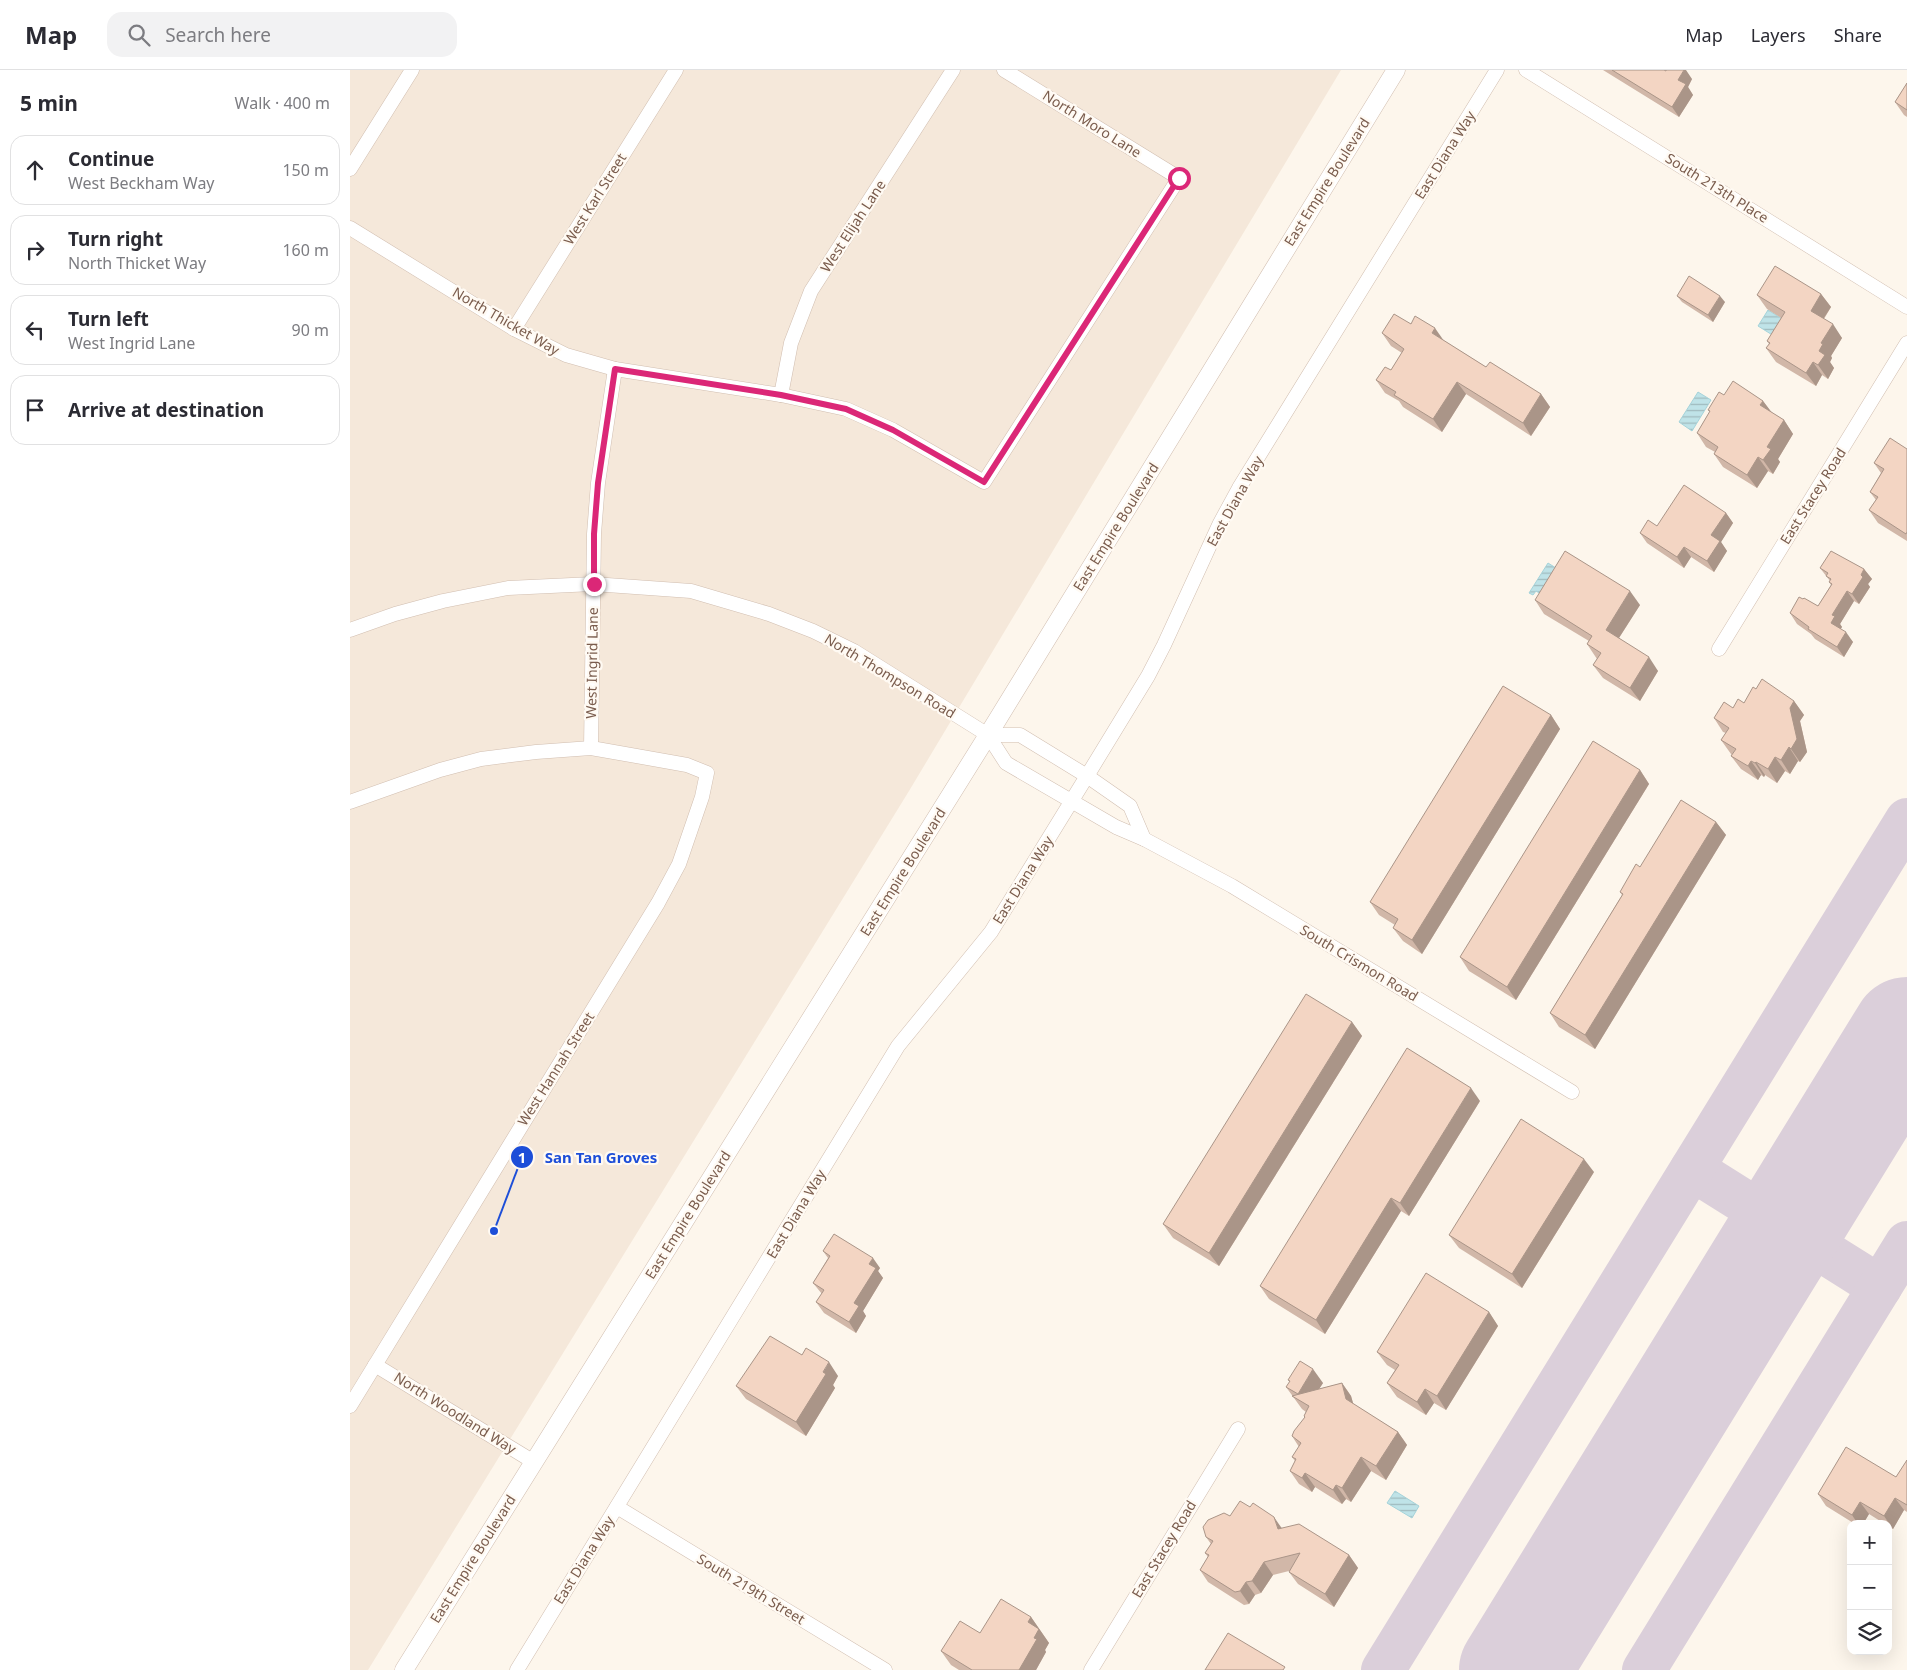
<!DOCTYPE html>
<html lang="en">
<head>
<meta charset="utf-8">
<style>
	body { margin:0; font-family:"Noto Sans",sans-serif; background:#f2f2f3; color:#2b2b33 }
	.controls { position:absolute; right:15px; bottom:15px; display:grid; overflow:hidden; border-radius:10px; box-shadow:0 5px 20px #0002 }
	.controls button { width:45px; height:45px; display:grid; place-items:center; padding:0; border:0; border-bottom:1px solid #e1e1e2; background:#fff; color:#2b2b33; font:25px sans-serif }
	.stop { position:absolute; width:15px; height:15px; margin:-11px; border:4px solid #db2777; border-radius:50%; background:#fff }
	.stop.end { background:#db2777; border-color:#fff; box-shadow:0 1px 5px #0008 }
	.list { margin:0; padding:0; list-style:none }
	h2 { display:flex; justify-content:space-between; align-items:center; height:65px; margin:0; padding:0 20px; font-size:21px }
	h2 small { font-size:16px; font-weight:400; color:#7c7c81 }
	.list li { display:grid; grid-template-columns:32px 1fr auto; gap:15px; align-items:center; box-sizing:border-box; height:70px; margin:0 10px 10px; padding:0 10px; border:1px solid #e1e1e2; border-radius:15px }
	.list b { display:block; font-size:19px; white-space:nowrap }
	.list p { margin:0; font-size:16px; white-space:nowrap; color:#7c7c81 }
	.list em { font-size:16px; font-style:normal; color:#7c7c81 }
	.icon { flex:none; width:28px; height:28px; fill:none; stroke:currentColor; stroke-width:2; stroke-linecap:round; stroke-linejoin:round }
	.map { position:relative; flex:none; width:1557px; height:1600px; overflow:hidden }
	header { display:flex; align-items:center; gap:30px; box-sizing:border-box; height:70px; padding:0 25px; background:#fff; border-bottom:1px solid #e1e1e2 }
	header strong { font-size:24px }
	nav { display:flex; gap:28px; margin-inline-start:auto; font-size:18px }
	.search { width:350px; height:45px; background:#f2f2f3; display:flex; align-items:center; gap:12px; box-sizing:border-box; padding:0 18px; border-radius:15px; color:#7c7c81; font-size:19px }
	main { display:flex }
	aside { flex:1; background:#fff }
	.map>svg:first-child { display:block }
	.residential { fill:#f5e8da }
	.water { fill:url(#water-rules); stroke:#a5d3da }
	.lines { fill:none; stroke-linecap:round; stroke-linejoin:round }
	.taxiway { stroke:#dbcfda; stroke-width:44 }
	.runway { stroke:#dbcfda; stroke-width:110 }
	.minor-casing { stroke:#d1beb0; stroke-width:15 }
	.tertiary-casing { stroke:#d1beb0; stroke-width:19 }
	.minor { stroke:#fff; stroke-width:14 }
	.tertiary { stroke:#fff; stroke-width:18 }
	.wall { fill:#d1b7a8 }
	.shaded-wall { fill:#aa9588 }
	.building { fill:#f3d5c3; stroke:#aa9588 }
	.route { stroke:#db2777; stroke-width:6 }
	.labels { text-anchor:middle; stroke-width:4.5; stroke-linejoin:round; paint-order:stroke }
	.street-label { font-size:14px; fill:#7a5c4d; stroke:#fffaf3 }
	.leader { fill:none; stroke:#1d4ed8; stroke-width:2 }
	.callout-dot { fill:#1d4ed8; stroke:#fffaf3; stroke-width:2 }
	.mark-label { font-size:15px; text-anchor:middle; font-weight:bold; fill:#fff }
	.callout-label { font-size:15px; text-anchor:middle; font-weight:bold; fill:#1d4ed8; stroke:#fffaf3; stroke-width:4.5; stroke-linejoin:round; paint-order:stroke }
</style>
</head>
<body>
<header>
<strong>Map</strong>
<div class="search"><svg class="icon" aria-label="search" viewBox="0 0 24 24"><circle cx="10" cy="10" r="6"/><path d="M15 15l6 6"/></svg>Search here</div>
<nav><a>Map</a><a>Layers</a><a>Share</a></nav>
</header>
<main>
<aside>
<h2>5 min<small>Walk · 400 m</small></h2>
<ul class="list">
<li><svg class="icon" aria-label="ahead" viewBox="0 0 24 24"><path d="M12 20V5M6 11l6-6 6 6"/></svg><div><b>Continue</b><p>West Beckham Way</p></div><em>150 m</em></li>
<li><svg class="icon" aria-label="right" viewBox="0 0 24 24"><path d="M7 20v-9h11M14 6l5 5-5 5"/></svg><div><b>Turn right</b><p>North Thicket Way</p></div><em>160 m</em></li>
<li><svg class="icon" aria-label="left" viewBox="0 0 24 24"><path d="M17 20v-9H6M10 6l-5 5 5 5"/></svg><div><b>Turn left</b><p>West Ingrid Lane</p></div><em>90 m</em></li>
<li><svg class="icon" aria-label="arrive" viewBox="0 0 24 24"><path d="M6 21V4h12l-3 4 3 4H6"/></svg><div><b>Arrive at destination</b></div></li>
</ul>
</aside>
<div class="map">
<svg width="1557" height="1600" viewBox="0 0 1557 1600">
	<defs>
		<pattern id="water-rules" width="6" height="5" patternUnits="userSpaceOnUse" patternTransform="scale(1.25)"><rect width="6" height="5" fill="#bfe3e8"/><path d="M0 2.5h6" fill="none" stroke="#a0bbbe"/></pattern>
	</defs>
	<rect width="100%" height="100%" fill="#fdf6ec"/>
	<!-- residential -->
	<path class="residential" d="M0,0h991l-432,721 -541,879h-18z"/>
	<!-- water -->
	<g class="water">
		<path d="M1418,240l24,15 -10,16 -24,-15z"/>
		<path d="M1348,322l13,8 -19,31 -13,-9z"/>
		<path d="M1198,493l8,5 -12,28 -8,-5 -3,4 -4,-2z"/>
		<path d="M1045,1421l24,15 -7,12 -25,-15z"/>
	</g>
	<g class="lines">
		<!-- taxiway -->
		<g class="taxiway">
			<path d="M1342,1099l188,118"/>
			<path d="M1033,1600l524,-850"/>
			<path d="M1294,1600l263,-427"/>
		</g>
		<!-- runway -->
		<path class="runway" d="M1164,1600l393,-638"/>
		<!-- minor casing -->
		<g class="minor-casing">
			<g id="minor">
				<path d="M1176,0l381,237"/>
				<path d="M0,99l62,-99"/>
				<path d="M0,158l164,101 52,26 49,14 166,26 65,14 47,21 91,52 195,-304 -175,-108"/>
				<path d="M164,259l162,-259"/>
				<path d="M431,325l10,-52 20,-52 142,-221"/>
				<path d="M0,560l45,-16 48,-13 65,-13 85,-4 98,7 78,23 44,17 41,20 134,84 18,28 110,64 28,12 88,47 340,206"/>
				<path d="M1369,579l188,-306"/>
				<path d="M638,665h32l67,41 43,30 14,33"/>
				<path d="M241,678l3,-214 4,-51 17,-114"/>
				<path d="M0,732l90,-32 41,-11 55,-7 55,-4 96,17 20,8 -5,24 -23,67 -21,39 -308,503"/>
				<path d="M25,1295l159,97"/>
				<path d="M267,1437l268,163"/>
				<path d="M167,1600l381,-624 93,-114 96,-156 61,-100 16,-31 56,-122 19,-35 258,-418"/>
				<path d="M741,1600l147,-241"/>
			</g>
		</g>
		<!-- tertiary casing -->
		<g class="tertiary-casing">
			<path id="tertiary" d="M54,1600l584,-935 408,-665"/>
		</g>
		<!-- minor -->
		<use href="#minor" class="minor"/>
		<!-- tertiary -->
		<use href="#tertiary" class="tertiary"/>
	</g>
	<!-- wall -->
	<g class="wall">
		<path d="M1253,0h61l28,9 -4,8 5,8 -14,22z"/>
		<path d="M1557,13v34l-3,-2 -9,-13z"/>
		<path d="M1471,224l10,13 -7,12 18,19 -11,18 1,2 -2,4 4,6 -6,11 -6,-4 -6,11 -40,-24 -10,-14 3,-4 -2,-3 14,-23 -14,-9 -10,-14z"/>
		<path d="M1327,226l48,6 -12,20 -31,-20z"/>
		<path d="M1061,254l32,16 43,27 55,27 9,13 -19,29 -65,-42 -24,38 -39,-25 -4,-6 -14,-8 -9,-13 15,-10 11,-17 -11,-7 -9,-13z"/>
		<path d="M1374,325l39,6 8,11 13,8 9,14 -15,25 2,3 -7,12 -5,-3 -11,17 -34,-21 -9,-13 1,-2 -9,-5 -9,-14 13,-21 -2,-2z"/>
		<path d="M1557,379v92l-29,-18 -9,-13 7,-10 -6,-8 11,-19 -7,-10z"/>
		<path d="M1376,443l7,10 -12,19 6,9 -13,21 -23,-15 -7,11 -37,-25 -7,-10 17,-7z"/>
		<path d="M1470,498l44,1 8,10 -4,5 2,3 -11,17 -5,-3 -14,23 2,3 -2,2 13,13 -9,15 -29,-18 -4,-5 -14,-10 -7,-11 13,-14 15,7 13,-21 -2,-3 1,-1z"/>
		<path d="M1185,530l105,5 -21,33 39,33 -18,30 -37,-23 -10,-13 4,-6 -10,-15 2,-3 -45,-27z"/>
		<path d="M1406,619l38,12 10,14 -4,6 7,31 -7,10 -2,-1 -8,13 -5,-3 -8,12 -12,-8 -1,2 -3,-2 -3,5 -17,-11 -10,-13 1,-1 -1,-1 -10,-14 5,-7 -3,-1 -9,-14 19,-10 11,-5z"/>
		<path d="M1201,645l9,14 -138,225 -19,-13 -10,-13 2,-3 -16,-10 -9,-13z"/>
		<path d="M1290,700l9,14 -133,216 -47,-29 -9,-14z"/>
		<path d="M1366,752l10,13 -131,214 -36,-22 -9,-14 72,-118 -2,-3z"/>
		<path d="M1002,952l10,14 -143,230 -46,-28 -10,-14z"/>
		<path d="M1130,1031l-71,115 -8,-5 -76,123 -56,-35 -9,-13z"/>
		<path d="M1244,1102l-72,116 -63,-40 -10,-13z"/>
		<path d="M473,1181l57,17 -2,3 5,7 -20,33 3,5 -10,17 -32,-20 -8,-11 6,-8 -9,-11 15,-25z"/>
		<path d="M1139,1242l9,14 -52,84 -12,-7 -8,12 -29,-18 -10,-14 8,-13 -8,-5 -10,-13z"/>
		<path d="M452,1285l36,21 -5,9 2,3 -29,48 -60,-37 -10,-13z"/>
		<path d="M938,1310l35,3 -4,6 23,-6 9,13 2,8 45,28 9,13 -21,35 -15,-9 -20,31 -5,-3 -4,5 -27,-17 -3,5 -13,-8 -9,-13 5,-10 -3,-4 7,-10 -7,-11 13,-19 -1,-1 2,-4 -4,-3 -16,-22 4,-5z"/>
		<path d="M1557,1390v52l-3,-2 -11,19 -5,-3v-2h-3l-16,-10 -6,10h-8l-29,-18 -8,-12 78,-17z"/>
		<path d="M880,1446l52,12 67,27 9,13 -24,39 -36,-23 -9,-12v-1l-16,4 -12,18 -6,2 -6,9 -5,1 -36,-23 -8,-12 8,-13 -3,-4 6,-9 -5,-7z"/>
		<path d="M681,1547l18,26 -4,7 1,2 -10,18h-77l-8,-5 -10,-14z"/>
	</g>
	<!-- shaded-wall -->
	<g class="shaded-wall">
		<path d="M1334,0h2l6,9 -4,8 5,8 -14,22 -7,-10 6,-27z"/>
		<path d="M1471,224l10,13 -11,17 -9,-13z"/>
		<path d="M1370,226l5,6 -12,20 -5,-7z"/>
		<path d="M1483,254l9,14 -11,18 1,2 -2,4 4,6 -6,11 -10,-14 1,-14 2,-8z"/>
		<path d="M1085,258l9,13 -12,-8z"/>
		<path d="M1463,292l9,13 -6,11 -10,-13z"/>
		<path d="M1107,312l9,12 -24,38 -9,-13z"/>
		<path d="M1191,324l9,13 -19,29 -8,-13z"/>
		<path d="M1413,331l10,13 -13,-9z"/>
		<path d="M1434,350l9,14 -15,25 2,3 -7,12 -10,-14 4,-13z"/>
		<path d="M1408,387l10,14 -11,17 -10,-13z"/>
		<path d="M1376,443l7,10 -12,19 6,9 -13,21 -7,-11 4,-26z"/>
		<path d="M1334,477l7,10 -7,11 -7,-11z"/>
		<path d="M1514,499l8,10 -4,5 2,3 -11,17 -7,-10 9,-19z"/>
		<path d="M1280,521l10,14 -25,39 -9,-14z"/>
		<path d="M1497,521l7,10 -14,23 2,3 -4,6 -7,-10 1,-8z"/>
		<path d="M1496,562l7,10 -9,15 -7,-10z"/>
		<path d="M1299,587l9,14 -18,30 -10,-13z"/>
		<path d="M1444,631l10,14 -4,6 7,31 -7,10 -9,-13 -1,-41z"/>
		<path d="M1201,645l9,14 -138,225 -10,-14z"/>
		<path d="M1439,677l9,14 -8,13 -9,-14z"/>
		<path d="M1425,687l10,14 -8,12 -9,-14z"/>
		<path d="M1401,691l10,14 -3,5 -10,-14z"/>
		<path d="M1406,692l9,13 -1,2 -9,-14z"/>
		<path d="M1290,700l9,14 -133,216 -9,-13z"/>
		<path d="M1366,752l10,13 -131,214 -10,-14z"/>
		<path d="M1002,952l10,14 -143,230 -10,-13z"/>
		<path d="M1121,1018l9,13 -71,115 -9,-13z"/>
		<path d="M1234,1089l10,13 -72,116 -10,-14z"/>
		<path d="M1041,1128l10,13 -76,123 -9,-14z"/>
		<path d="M523,1188l7,10 -2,3 5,7 -20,33 3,5 -10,17 -7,-11 5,-19 15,-39z"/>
		<path d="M1139,1242l9,14 -52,84 -9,-14z"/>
		<path d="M479,1292l9,14 -5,9 2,3 -29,48 -10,-14z"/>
		<path d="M963,1299l10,14 -15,23 -10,-12z"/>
		<path d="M992,1313l9,13 5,17 -10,-14z"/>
		<path d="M1075,1319l9,14 -8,12 -9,-13z"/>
		<path d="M1048,1362l9,13 -21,35 -10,-14z"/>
		<path d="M1011,1387l10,14 -20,31 -9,-14z"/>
		<path d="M955,1403l10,14 -3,5 -10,-14z"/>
		<path d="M986,1415l10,14 -4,5 -9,-14z"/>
		<path d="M1545,1428l9,12 -11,19 -9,-13z"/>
		<path d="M1510,1432l9,12 -6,10h-5l-6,-9z"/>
		<path d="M924,1447l9,13 -5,-1z"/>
		<path d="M999,1485l9,13 -24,39 -9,-13z"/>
		<path d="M914,1492l9,13 -12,18 -9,-12z"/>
		<path d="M896,1512l9,13 -6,9 -9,-13z"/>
		<path d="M681,1547l18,26 -4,7 1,2 -10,18h-17l9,-48z"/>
	</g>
	<!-- building -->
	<g class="building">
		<path d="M1262,0h52l2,1v-1h18l-6,10 8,4 -14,23z"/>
		<path d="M1557,13v27l-12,-8z"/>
		<path d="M1425,196l46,28 -10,17 22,13 -12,19 2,1 -4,7 6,4 -7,10 -5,-3 -7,11 -40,-25 4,-5 -3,-2 18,-29 -28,-17z"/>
		<path d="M1339,206l31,20 -12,19 -31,-19z"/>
		<path d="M1044,244l17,10 4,-8 20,12 -3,5 54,34 4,-5 51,32 -18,29 -66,-41 -24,37 -39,-24 2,-3 -20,-12 9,-13 6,3 13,-21 -22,-16z"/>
		<path d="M1383,311l30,20 -3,4 24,15 -17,27 4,2 -8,11 -5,-3 -11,18 -33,-21 4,-7 -21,-14 13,-22 -2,-1 11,-18 5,3z"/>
		<path d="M1540,368l17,11v83l-1,2 -37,-24 9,-13 -8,-5 14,-23 -10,-6z"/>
		<path d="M1334,415l42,28 -15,22 9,6 -13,20 -23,-14 -7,10 -37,-24 8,-13 9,6z"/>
		<path d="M1215,481l65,40 -24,39 43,27 -19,31 -37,-23 8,-12 -14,-9 5,-8 -57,-36z"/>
		<path d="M1481,481l33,18 -3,6 2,2 -11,17 -5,-3 -15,24 3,1 -4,7 15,9 -9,15 -29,-18 1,-2 -19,-14 9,-16 4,2 1,-1 14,8 14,-22 -3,-2 2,-3 -5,-3 2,-3 -8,-5z"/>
		<path d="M1412,609l32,22 -4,7 7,31 -6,10 -2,-2 -8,13 -6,-3 -7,12 -12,-7 -1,1 -4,-2 -3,5 -17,-10 5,-7 -15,-9 8,-12 -15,-10 10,-16 9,6 5,-9 6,4 9,-16 3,2z"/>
		<path d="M1153,616l48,29 -139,225 -19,-12 5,-9 -28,-17z"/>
		<path d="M1243,671l47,29 -133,217 -47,-30z"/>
		<path d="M1331,730l35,22 -131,213 -35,-22 73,-119 -3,-2 16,-28 4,3z"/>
		<path d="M956,924l46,28 -143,231 -46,-29z"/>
		<path d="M1057,978l64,40 -71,115 -9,-5 -75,122 -56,-34z"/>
		<path d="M1171,1049l63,40 -72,115 -63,-39z"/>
		<path d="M484,1164l39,24 -4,6 7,4 -22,35 5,3 -10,16 -33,-20 8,-12 -11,-7 17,-27 -7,-5z"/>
		<path d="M1076,1203l63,39 -52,84 -12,-7 -8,13 -30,-19 12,-18 -22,-13z"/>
		<path d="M420,1266l32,19 4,-7 23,14 -6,10 3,2 -30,48 -60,-36z"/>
		<path d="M950,1291l13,8 -15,25 -12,-7 4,-6 -2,-1z"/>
		<path d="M992,1313l4,16 52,33 -22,34 -15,-9 -19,31 -6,-3 -3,5 -28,-17 -3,5 -12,-7 6,-12 -4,-2 9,-14 -9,-7 2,-5 11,-14 -1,-1 5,-10 -17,-10z"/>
		<path d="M1496,1377l50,30 11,-17v45l-12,-7 -11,18 -24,-14 -8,13 -34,-21z"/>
		<path d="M890,1431l10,6 3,-4 21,14 4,12 21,-5 50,31 -24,39 -36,-22 11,-19 -36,9 -12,19 -6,1 -6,9 -5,1 -35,-22 9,-15 -4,-2 8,-12 -7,-4 -3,-10 5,-7 16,-7 6,3z"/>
		<path d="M651,1529l30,18 -3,5 11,7 -5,9 3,1 -18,31h-47l-31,-19 19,-30 20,12z"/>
		<path d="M878,1563l57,34 -2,3h-78z"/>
	</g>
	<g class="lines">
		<!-- route -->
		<path class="route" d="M244,514v-50l4,-51 17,-114 166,26 65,14 47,21 91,52 195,-304"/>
	</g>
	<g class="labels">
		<!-- street labels -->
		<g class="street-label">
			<text transform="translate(742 54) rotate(32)" y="5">North Moro Lane</text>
			<text transform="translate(1095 85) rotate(-58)" y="5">East Diana Way</text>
			<text transform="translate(977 112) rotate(-58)" y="5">East Empire Boulevard</text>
			<text transform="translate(1367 118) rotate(32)" y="5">South 213th Place</text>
			<text transform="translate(245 129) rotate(-58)" y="5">West Karl Street</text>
			<text transform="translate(503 156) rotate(-57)" y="5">West Elijah Lane</text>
			<text transform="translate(156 251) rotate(30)" y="5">North Thicket Way</text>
			<text transform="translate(1463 426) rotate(-58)" y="5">East Stacey Road</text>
			<text transform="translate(885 431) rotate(-61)" y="5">East Diana Way</text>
			<text transform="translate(766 457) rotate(-58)" y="5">East Empire Boulevard</text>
			<text transform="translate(242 593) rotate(-89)" y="5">West Ingrid Lane</text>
			<text transform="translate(540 606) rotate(31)" y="5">North Thompson Road</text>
			<text transform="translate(553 802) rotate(-58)" y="5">East Empire Boulevard</text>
			<text transform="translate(673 810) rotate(-58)" y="5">East Diana Way</text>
			<text transform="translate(1009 893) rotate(31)" y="5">South Crismon Road</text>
			<text transform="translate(206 999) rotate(-58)" y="5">West Hannah Street</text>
			<text transform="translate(446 1144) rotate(-59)" y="5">East Diana Way</text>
			<text transform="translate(338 1145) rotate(-58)" y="5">East Empire Boulevard</text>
			<text transform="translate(105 1343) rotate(32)" y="5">North Woodland Way</text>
			<text transform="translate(814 1479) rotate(-59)" y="5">East Stacey Road</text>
			<text transform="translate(123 1489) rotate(-58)" y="5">East Empire Boulevard</text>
			<text transform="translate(234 1490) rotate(-58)" y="5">East Diana Way</text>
			<text transform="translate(401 1519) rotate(31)" y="5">South 219th Street</text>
		</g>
	</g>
	<!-- callouts -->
	<path class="leader" d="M144 1161L172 1087"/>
	<g class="callout-dot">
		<circle cx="144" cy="1161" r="5"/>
		<circle cx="172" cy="1087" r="12"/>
	</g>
	<g class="mark-label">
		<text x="172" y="1093">1</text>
	</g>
	<g class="callout-label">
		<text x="251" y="1093">San Tan Groves</text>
	</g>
</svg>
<div class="controls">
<button>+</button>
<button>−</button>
<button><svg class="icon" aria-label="layers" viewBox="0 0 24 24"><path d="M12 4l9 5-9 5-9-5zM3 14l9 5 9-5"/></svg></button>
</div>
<div class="stop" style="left:829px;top:108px"></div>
<div class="stop end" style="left:244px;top:514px"></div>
</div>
</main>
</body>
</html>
